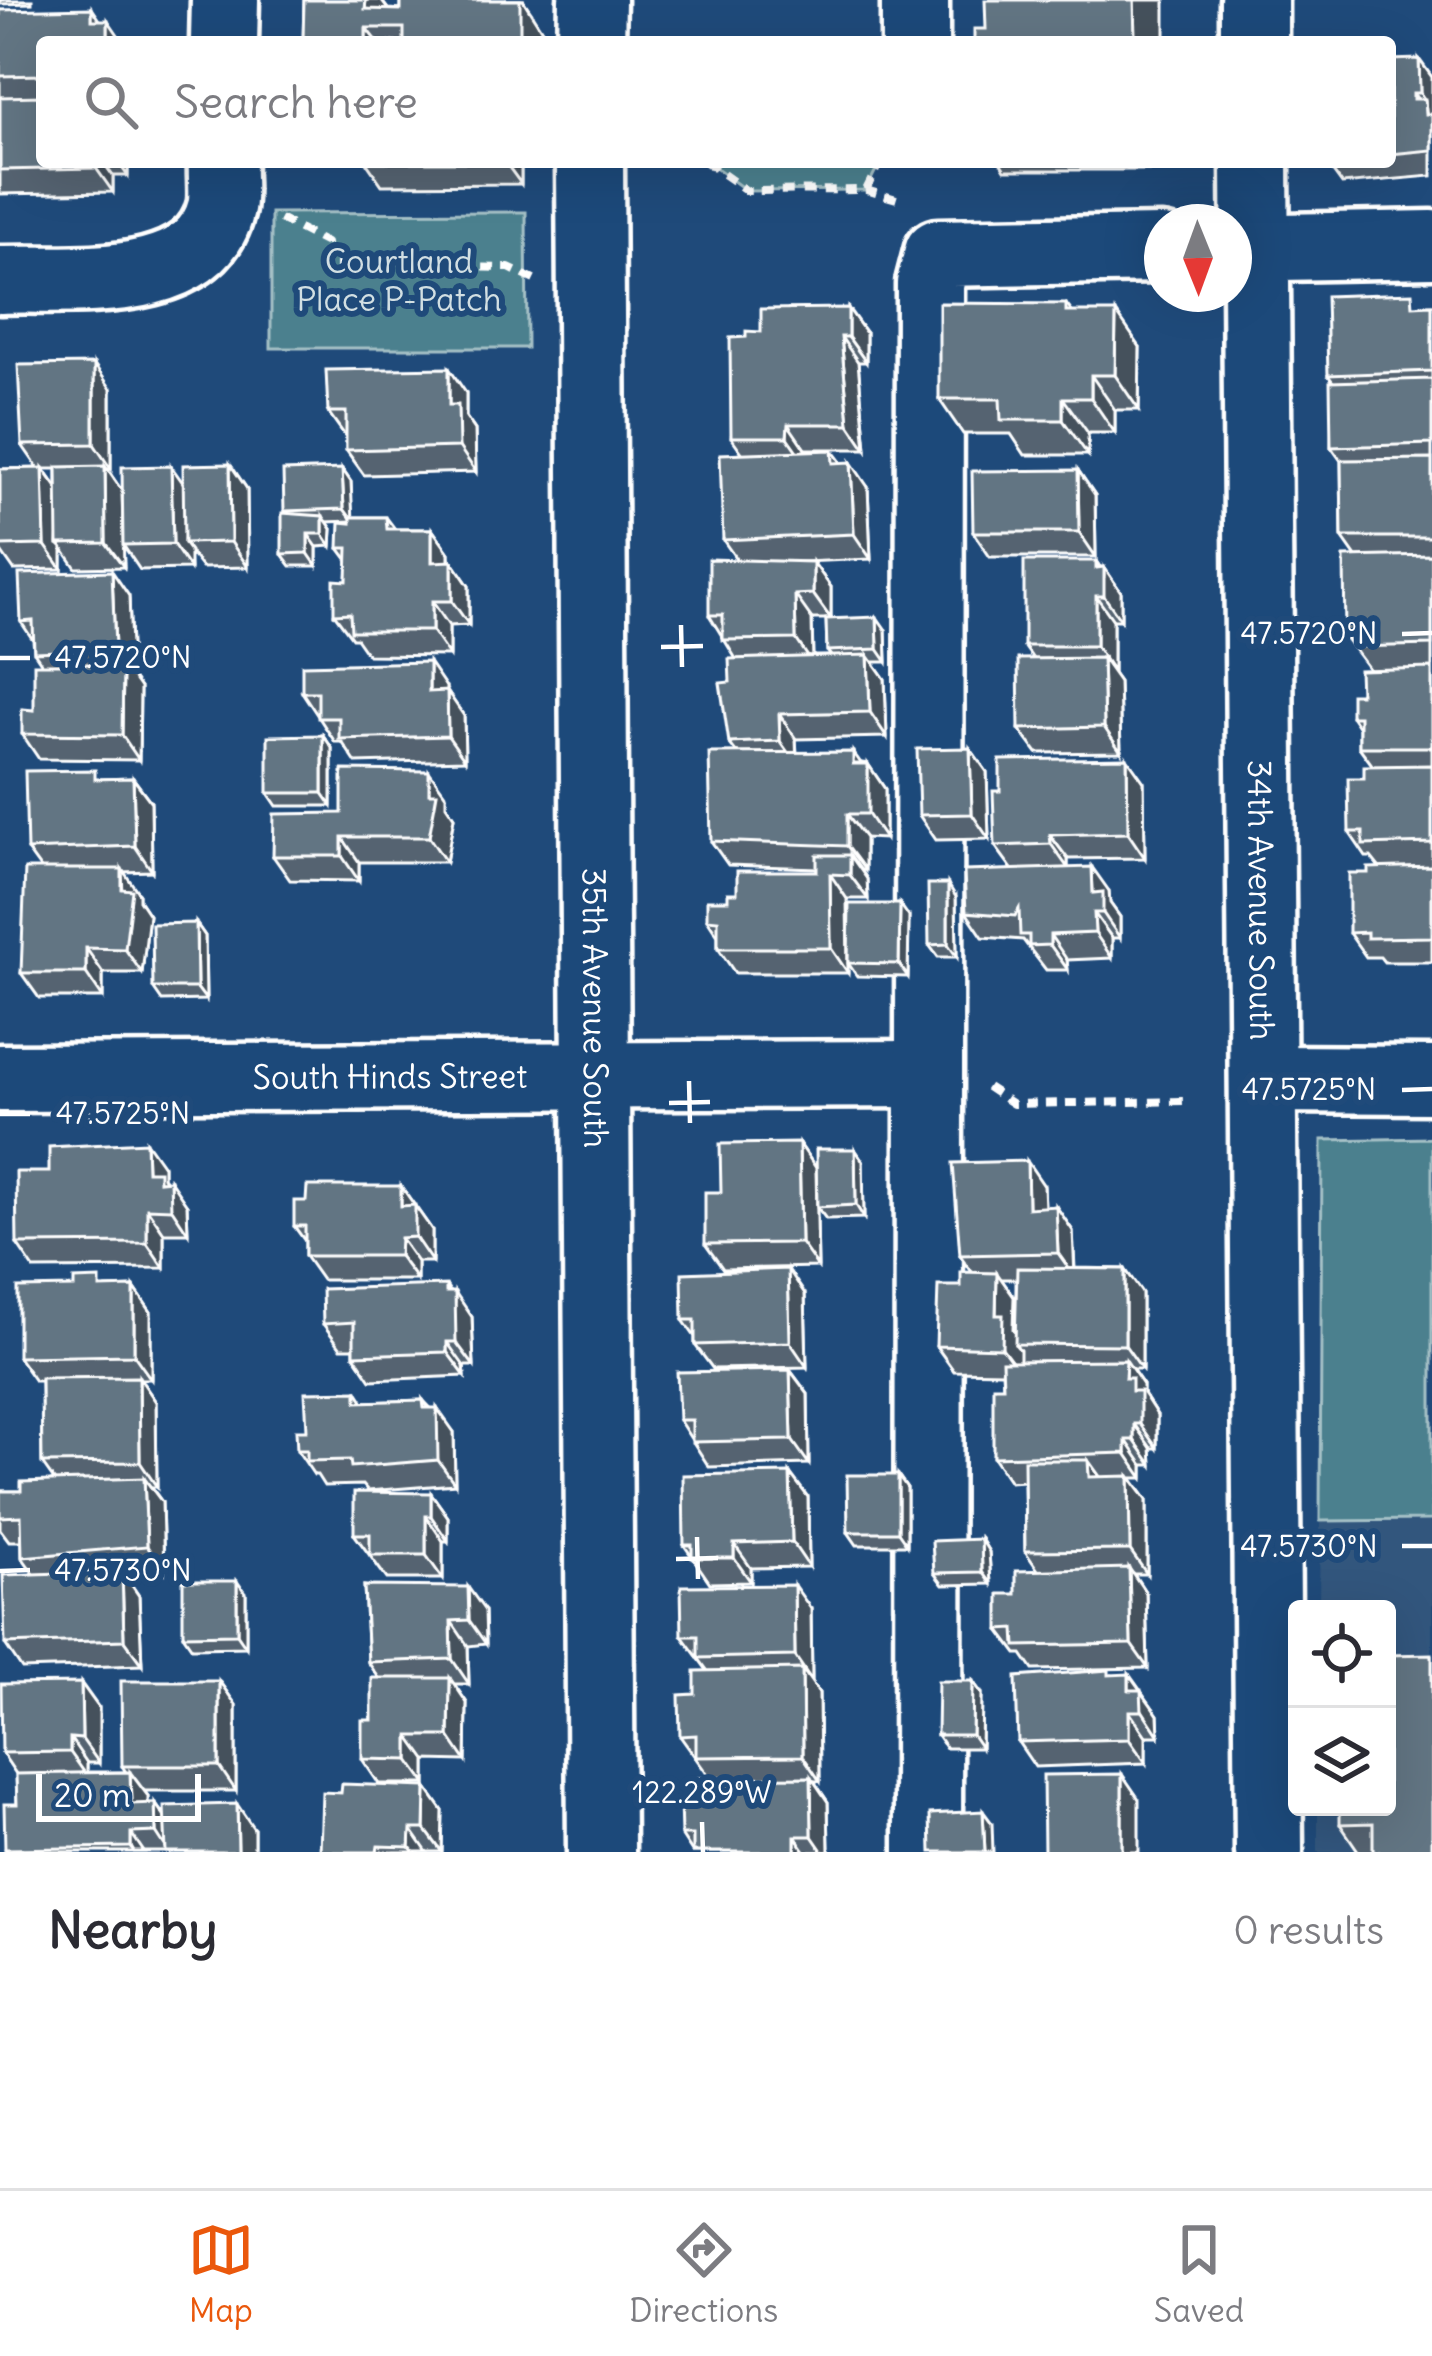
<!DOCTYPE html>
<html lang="en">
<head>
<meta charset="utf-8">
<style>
	body { margin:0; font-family:Delius,sans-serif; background:#f2f2f3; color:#2b2b33 }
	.controls { position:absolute; right:36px; bottom:36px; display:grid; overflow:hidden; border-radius:12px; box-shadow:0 12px 48px #0002 }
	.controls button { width:108px; height:108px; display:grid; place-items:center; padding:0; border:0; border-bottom:3px solid #e1e1e2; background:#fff; color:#2b2b33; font:60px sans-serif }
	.compass { position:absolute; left:1144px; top:204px; width:108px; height:108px; border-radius:50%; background:#fff; box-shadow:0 12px 48px #0002; rotate:179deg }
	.scale { position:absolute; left:36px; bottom:30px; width:165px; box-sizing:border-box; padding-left:12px; border:6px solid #fff; border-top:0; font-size:33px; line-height:42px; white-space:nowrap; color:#fff; -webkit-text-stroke:9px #1f4a7a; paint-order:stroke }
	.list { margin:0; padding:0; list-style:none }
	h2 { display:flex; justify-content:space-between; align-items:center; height:156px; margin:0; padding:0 48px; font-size:51px }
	h2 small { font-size:39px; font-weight:400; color:#7c7c81 }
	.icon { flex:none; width:66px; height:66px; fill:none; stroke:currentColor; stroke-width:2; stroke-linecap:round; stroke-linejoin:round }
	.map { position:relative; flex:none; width:1432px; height:1852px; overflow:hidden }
	.search { position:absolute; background:#fff; box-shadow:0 12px 48px #0002; left:36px; right:36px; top:36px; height:132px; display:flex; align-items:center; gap:30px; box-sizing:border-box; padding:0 42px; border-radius:12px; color:#7c7c81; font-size:45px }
	.sheet { height:336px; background:#fff }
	nav { display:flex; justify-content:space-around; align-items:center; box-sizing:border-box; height:168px; border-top:3px solid #e1e1e2; background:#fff; font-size:33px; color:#7c7c81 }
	nav a { display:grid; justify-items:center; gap:6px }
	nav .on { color:#ea580c }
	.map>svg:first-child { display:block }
	.built { fill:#33577d }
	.green { fill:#4b808e; stroke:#a5c0c6; stroke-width:3 }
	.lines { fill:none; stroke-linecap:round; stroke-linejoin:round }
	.minor-casing { stroke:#fff; stroke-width:75 }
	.path { stroke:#fff; stroke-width:8; stroke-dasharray:12 9; stroke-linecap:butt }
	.minor { stroke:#1f4a7a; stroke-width:66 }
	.wall { fill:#546471; stroke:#fff; stroke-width:3; fill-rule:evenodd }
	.shaded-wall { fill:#45515c; stroke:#fff; stroke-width:3 }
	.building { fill:#627483; stroke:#fff; stroke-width:3 }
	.ticks { fill:none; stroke:#fff; stroke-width:4.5 }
	.labels { text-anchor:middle; stroke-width:12; stroke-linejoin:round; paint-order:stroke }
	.park-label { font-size:33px; fill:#d2dfe3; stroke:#1f4a7a }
	.street-label { font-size:33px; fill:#fff; stroke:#1f4a7a }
	.ticks-label { font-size:30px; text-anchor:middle; fill:#fff; stroke:#1f4a7a; stroke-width:12; stroke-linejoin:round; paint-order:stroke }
</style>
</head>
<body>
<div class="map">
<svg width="1432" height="1852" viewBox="0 0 1432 1852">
	<rect width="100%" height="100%" fill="#1f4a7a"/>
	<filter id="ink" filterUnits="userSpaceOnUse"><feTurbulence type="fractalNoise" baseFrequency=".00833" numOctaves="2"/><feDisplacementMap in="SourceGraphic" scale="24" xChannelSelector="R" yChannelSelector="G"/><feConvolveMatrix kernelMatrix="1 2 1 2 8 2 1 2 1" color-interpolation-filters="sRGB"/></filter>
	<g filter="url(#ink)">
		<!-- built -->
		<path class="built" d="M1432,1520v332h-114v-45h69v-198h-68l1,-88z"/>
		<!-- green -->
		<g class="green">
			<path d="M707,162h173l-14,28 -119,1z"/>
			<path d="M526,212l1,136h-256v-135z"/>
			<path d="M1432,1138v382l-112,1 2,-381z"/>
		</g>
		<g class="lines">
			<!-- minor casing -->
			<g class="minor-casing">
				<g id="minor">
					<path d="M915,0v42"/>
					<path d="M1254,0v42"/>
					<path d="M224,42l1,-42"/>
					<path d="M591,42l1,-42"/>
					<path id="s1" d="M590,162l11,1690"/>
					<path id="s2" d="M1255,162l14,1690"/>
					<path d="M1234,248l198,-4"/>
					<path d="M0,280c67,-3 200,15 221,-72 3,-13 0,-32 1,-46"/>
					<path id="s3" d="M0,1078l926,-4"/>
					<path d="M1267,1079l165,1"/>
					<path d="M928,1852l2,-1568 8,-31 224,-4"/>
				</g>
			</g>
			<!-- path -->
			<g class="path">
				<path d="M706,162l41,29 119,-1 34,10"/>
				<path d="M866,190l14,-28"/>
				<path d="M280,219l46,24v22l183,3 25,12"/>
				<path d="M987,1087l26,17 177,-3"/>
			</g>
			<!-- minor -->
			<use href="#minor" class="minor"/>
		</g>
		<!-- wall -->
		<g class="wall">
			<path d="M0,0h32v3l-32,1z"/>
			<path d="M304,0h77l7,9 13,1v-10h124h-2l9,13v4l13,18v7h-242z"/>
			<path d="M0,10l42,32v120h86v14h-15v16l-113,2z"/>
			<path d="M1390,60l42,17v99l-90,8 -16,-22h64z"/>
			<path d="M366,162h155v22l-139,1z"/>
			<path d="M1000,162h165v8h-160z"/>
			<path d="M1066,304l6,8 68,35 -1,63h-24v23h-27v22h-63l-14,-21h-48l-24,-35z"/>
			<path d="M1421,305h11v657h-48l-4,-5h-14l-17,-24 19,-60 11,-6 -8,-10h-5l-17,-25 15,-54 9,-12 -14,-19v-19l-8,-12 18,-47 -24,-32 11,-80 -14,-20 -1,-76 -10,-14 2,-65 -5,-7z"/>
			<path d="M761,332l105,1v29h-8l8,87h-61v2l27,-1 9,12 27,25 3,72 -69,3 29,25v32l55,11 1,32h-14l12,17 2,58 -91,2 1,14 71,11 17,25v50l-20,-1v32h-4l6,9 1,20h-21l1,74h-113l-17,-25v-12l-11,-17 30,-26 80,-22v-3l-89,-3 -17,-24 26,-88 -8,-10 1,-61 6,-23 -27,-44 28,-55 -14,-20 20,-86 -12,-17 15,-100zM812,619h14l1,32 4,5h-18z"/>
			<path d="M111,389v80h-4l15,22 61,-8 47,-19 17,25 1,78 -46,1 -13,-17 1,18 -50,1 -17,-25 1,22 -48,1 -14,-20v21l-48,1 -14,-20v-81l38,-1 -16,-23zM44,469h13v19z"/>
			<path d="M466,393v24l9,13 1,42 -112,3 -18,-25v-13l-18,-25z"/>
			<path d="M342,469l9,13 1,35h34l9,12h37l17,24v8h3l17,25v39l-20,1v30l-81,-1 -12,-17h-4l-18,-24 13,-33 1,-21 -9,-12 12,-27 -24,1 5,7 -1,17 -14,1v19h-26l-9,-12 4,-40 -2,-3z"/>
			<path d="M1078,470l17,25 1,62h-106l-17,-25z"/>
			<path d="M1096,561l4,6h4l17,25v28h-8v51h-2l8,11 2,70 -84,1 -18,-24 14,-70 -9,-13z"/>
			<path d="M129,596l3,78h-2l10,14 -1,72 -100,-1 -17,-25 12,-24 8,-46 -8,-12 -1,-12 -12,-18z"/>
			<path d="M446,687v4l18,25 1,44 -109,3 -14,-21h-7l-33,-50z"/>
			<path d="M323,735l9,13v58h-55l-9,-13z"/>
			<path d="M970,748l17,24 2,67 -53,1 -17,-25z"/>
			<path d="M133,778l18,24 1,69 -29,1 16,22v6l10,15 -7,58h-39v25h-64l-18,-25 20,-104 -14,-19 74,-71z"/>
			<path d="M1144,782l1,76 -77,1v9l41,23 1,12 10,14v21h-8v20l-45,2 1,10h-22l-23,-30 -40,-3 -17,-25 46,-43 -17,-23z"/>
			<path d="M446,795v10l8,12 -8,45h-87v19l-69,-1 -17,-24 69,-43z"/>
			<path d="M956,897l1,60h-19l-9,-12z"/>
			<path d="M909,917l-1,60 -51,-1 -9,-13z"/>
			<path d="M196,923l9,13 1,64 -44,1 -9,-13z"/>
			<path d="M799,1143l17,25 2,99 -95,2 -18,-25 16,-52z"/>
			<path d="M855,1149l8,12 1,57 -38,1 -9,-12z"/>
			<path d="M163,1166v11l24,28 1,28h-24v35l-130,1 -17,-25z"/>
			<path d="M401,1186l31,44v32h-15v18h-95l-17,-24v-15l-11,-15 12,-25z"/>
			<path d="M1044,1186l1,21 11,-1 17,25 2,37 50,1 17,24v76h-10l11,16v8l14,22v33h-6l1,17h-9v13h-12l16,22v74h-13l12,19 2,75 -115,2 -11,-16h-5l-18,-24 17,-36 22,-24 -13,-19 -1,-70 -14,1 -17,-25 10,-71 -1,-14 -48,-1 -18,-25 25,-60 11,-14 -12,-17zM1001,1279h15v53l-3,-3 1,-32z"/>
			<path d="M134,1287l17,25v67h-11l16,23 1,85h-6l11,15 2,69 -40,3 15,22 3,69 -120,4 -17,-25 29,-70 -12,-17v-16h-13l-9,-12v-38h21l33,-11 -12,-17 -1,-82h-6l-17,-24 88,-69z"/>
			<path d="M451,1292l21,25 2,49h-10l1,10 -94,4 -17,-25v-7h-13l-18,-24z"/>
			<path d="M805,1294l2,73 -94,2 -18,-24v-8l-12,-17z"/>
			<path d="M790,1370l18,24 1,70 -100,3 -30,-47z"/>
			<path d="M357,1391l7,11 59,-2 31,32 1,52 -87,7 -5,-6 -39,1 -7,-11h-3l-17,-25 10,-20z"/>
			<path d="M898,1475l9,13v57h-50l-9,-13z"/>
			<path d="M431,1493l17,24v24h-5v38h-56l-33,-45z"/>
			<path d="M808,1497l1,70 -58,1v14l-41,1 -26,-38z"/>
			<path d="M981,1539l8,13 2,32 -48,1 -9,-12z"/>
			<path d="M364,1586l121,25 1,33 -18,2 1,38h-15l13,19 -1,58 -40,-1v24h-47l-17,-25 17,-81 -11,-16z"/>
			<path d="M246,1594v53l-54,1 -9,-13z"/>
			<path d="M811,1609l1,72h-2l9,12 1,88h-6l14,21 1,50h-137l-11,-17 13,-35 16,-22 -30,-42 15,-42 12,-24 -25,-34z"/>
			<path d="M1432,1654v198h-73l-19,-28z"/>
			<path d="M1112,1675l28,15 18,25 1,21h-13v27l-111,4 -17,-25z"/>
			<path d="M219,1681l17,24v86h-92l4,5v7h7l10,14 89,12v23h-247l-2,-3 12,-45 -1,-30 -14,-21 97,-45v55h-12v9h39l-4,-6z"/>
			<path d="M982,1694l-1,54h-35l-9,-13z"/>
			<path d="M426,1787l17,24 -1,41h-122l21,-59z"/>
		</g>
		<!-- shaded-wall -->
		<g class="shaded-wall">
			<path d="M366,0h15l9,12 -25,-3z"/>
			<path d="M507,0h16l22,35v7h-25z"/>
			<path d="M1134,0h31v42h-30z"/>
			<path d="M92,8l16,24v-12l15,22h-16l-15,-22z"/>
			<path d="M366,28l11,14h-11z"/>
			<path d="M1419,59l13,18v46l-19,-24v-6l13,18 -1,-11 -5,-7z"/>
			<path d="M96,162h7l10,14v16l-17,-24z"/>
			<path d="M118,162h10v14z"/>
			<path d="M505,162h16v22z"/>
			<path d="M848,308l18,25v29l-18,-25z"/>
			<path d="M1116,312l24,35 -1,63 -24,-35z"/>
			<path d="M841,337l17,25 8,87 -17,-25z"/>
			<path d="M94,364l17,25v80l-17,-25z"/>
			<path d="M449,368l17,25v24l9,13 1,42 -17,-25 -10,-42z"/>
			<path d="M1091,375l24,35v23l-24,-35z"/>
			<path d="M1063,398l25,35v22l-25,-35z"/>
			<path d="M788,424l17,25 -1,12 -17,-24z"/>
			<path d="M851,462l17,25 3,72 -17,-25z"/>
			<path d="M230,464l17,25 1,78 -17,-25z"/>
			<path d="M105,466l17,25 2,76 -18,-24z"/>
			<path d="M171,466l17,24 -4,53 6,8v18l-17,-25z"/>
			<path d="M43,468l18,25 -3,51 4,4v21l-17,-24z"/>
			<path d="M342,469l9,13 2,39 -9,-12z"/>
			<path d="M1078,470l17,25 1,62 -17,-25z"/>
			<path d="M323,516l9,13 -1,17 -8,-12z"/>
			<path d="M432,529l17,24v33l-17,-24z"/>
			<path d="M308,534l9,13v19l-9,-13z"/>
			<path d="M452,561l17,25v39l-17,-24z"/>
			<path d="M1096,561l8,12v-6l17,25v28l-17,-24z"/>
			<path d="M813,562l18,25v32l-18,-25z"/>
			<path d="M112,571l17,25 3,78 -17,-25z"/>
			<path d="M795,595l17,24 1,45 -17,-25z"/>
			<path d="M1096,596l17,24v51l-17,-25z"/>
			<path d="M432,601l17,25v30l-17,-25z"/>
			<path d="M877,617l9,13 1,32 -9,-13z"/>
			<path d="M868,655l17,24 2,58 -17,-25z"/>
			<path d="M1102,658l17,24 2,70 -17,-25z"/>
			<path d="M429,662l17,25v30l-17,-25z"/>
			<path d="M123,664l17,24 -1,72 -17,-25z"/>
			<path d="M447,691l17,25 1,44 -17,-24z"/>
			<path d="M779,714l17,25 1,26 -17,-24z"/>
			<path d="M323,735l9,13v58l-9,-13z"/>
			<path d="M970,748l17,24 2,67 -17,-25z"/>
			<path d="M853,752l15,21v-9l17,25v50l-17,-25 -15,-50z"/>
			<path d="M1127,758l17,24 1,76 -17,-25z"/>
			<path d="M429,771l17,24v10l8,12 -8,45 -17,-25z"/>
			<path d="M133,778l18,24 1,69 -17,-25z"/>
			<path d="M847,814l18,24v32l-18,-24z"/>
			<path d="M1050,835l18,24v9l-17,-24z"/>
			<path d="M342,837l17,25v19l-17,-25z"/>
			<path d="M850,855l17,24 1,20 -18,-24z"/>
			<path d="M1092,867l17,24 1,12 10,14v21l-17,-25 -10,-20z"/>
			<path d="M122,869l17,25v6l10,15 -7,58 -17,-24z"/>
			<path d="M830,874l17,25 1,74 -17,-25z"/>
			<path d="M948,884l8,13 1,60 -9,-13z"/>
			<path d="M900,904l9,13 -1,60 -9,-13z"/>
			<path d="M1094,913l18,25v20l-17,-25z"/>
			<path d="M196,923l9,13 1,64 -9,-12z"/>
			<path d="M1050,935l17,25 1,10 -18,-25z"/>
			<path d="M86,948l17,25v25l-17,-25z"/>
			<path d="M146,1142l17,24v11l7,10v-7l17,25 1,28 -41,-62z"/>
			<path d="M799,1143l17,25 2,99 -17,-24z"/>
			<path d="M855,1149l8,12 1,57 -8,-13z"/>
			<path d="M1027,1161l17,25 2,46 -18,-24z"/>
			<path d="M401,1186l31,44v32l-17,-25 -14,-31z"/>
			<path d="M1056,1206l17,25 2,46 -17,-24z"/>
			<path d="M147,1208l17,25v35l-17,-25z"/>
			<path d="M400,1238l17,24v18l-18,-24z"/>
			<path d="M788,1269l17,25 2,73 -17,-25z"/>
			<path d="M1125,1269l17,24v76l-17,-24z"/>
			<path d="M997,1273l17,24 -1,32 7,10 -5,5 5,6v22l-18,-24 -6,-33z"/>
			<path d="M446,1285l9,14v-7l17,25 2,49 -18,-24z"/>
			<path d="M134,1287l17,25v67l-17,-24z"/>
			<path d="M447,1342l17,24 1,10 -18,-24z"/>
			<path d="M1126,1360l17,25v8l14,22v33l-17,-24 -15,-46z"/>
			<path d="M790,1370l18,24 1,70 -17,-24z"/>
			<path d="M139,1377l17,25 1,85 -17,-25z"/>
			<path d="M423,1400l14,19v-11l17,24 1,52 -17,-24 -14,-52z"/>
			<path d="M1134,1424l17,24 1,17 -18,-25z"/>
			<path d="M1126,1440l17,25v13l-17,-25z"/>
			<path d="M1088,1460l18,25 -17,-8z"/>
			<path d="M790,1473l18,24 1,70 -17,-25z"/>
			<path d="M898,1475l9,13v57l-9,-13z"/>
			<path d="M1129,1476l18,24v74l-17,-24z"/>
			<path d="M144,1478l18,24 2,69 -17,-25z"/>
			<path d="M431,1493l17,24v24l-17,-25z"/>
			<path d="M426,1516l17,25v38l-17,-24z"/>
			<path d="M981,1539l8,13 2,32 -9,-12z"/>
			<path d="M734,1544l17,24v14l-17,-24z"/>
			<path d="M1129,1568l17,25 2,75 -17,-24z"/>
			<path d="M122,1571l17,25 3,69 -18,-25z"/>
			<path d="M237,1581l9,13v53l-9,-13z"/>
			<path d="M794,1585l17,24 1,72 -17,-25z"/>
			<path d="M468,1587l17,24 1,33 -17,-24z"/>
			<path d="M451,1621l17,25 1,38 -17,-25z"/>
			<path d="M802,1669l17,24 1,88 -17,-25z"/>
			<path d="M1129,1674l29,41 1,21 -30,-46z"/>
			<path d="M450,1678l17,25 -1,58 -17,-25z"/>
			<path d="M219,1681l17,24v86l-17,-25z"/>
			<path d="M973,1681l9,13 -1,54 -9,-13z"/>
			<path d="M81,1683l18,25v55l-17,-24z"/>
			<path d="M1129,1711l17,25v27l-17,-24z"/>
			<path d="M409,1736l17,24v24l-17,-24z"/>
			<path d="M70,1738l17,25v13l-17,-24z"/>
			<path d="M130,1772l18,24v32l-17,-24z"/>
			<path d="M1122,1774l17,25v53h-17z"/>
			<path d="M811,1777l17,25 1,50h-6l-11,-16z"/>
			<path d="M426,1787l17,24 -1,41 -17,-23z"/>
			<path d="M155,1803l17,25 -3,24 -13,-20z"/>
			<path d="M237,1804l17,25v23h-16z"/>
			<path d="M983,1811l9,12 1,29h-8z"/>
			<path d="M411,1829l16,23h-13l-4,-5z"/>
			<path d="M131,1833l13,19h-10l-3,-5z"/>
			<path d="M795,1836l11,16h-11z"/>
		</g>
		<!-- building -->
		<g class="building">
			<path d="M304,0h62l-1,9 36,1v-10h119v42h-116v-14h-38v14h-63z"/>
			<path d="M985,0h149l1,42h-161v-13h12z"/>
			<path d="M92,8v12h16v22h-66v33l-42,1v-66z"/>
			<path d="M1419,59l1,34h-7v6h12l1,15h6v36l-42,4v-94z"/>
			<path d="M42,96v66h54v6l-96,2v-73z"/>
			<path d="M1412,293l1,13 19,-1v66l-104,4 -2,-79z"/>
			<path d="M939,303l127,1v8h50l-1,63h-24v23h-28v22h-62l-1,-21h-61z"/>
			<path d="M848,308v29h-7l8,87h-61l-1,13h-56l-1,-99 16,-1v-6l15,1v-23z"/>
			<path d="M94,364v80l-72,1 -4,-80z"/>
			<path d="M449,368v37h9l1,42 -113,3v-38h-18l-2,-42z"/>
			<path d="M1432,379v65l-101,3 -1,-65z"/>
			<path d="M832,450l1,13 18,-1 3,72 -131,6 -3,-86z"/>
			<path d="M1432,459v78h-90l-1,-77z"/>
			<path d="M230,464l1,78 -47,1 -1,-78z"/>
			<path d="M105,466l1,77 -48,1 -1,-77z"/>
			<path d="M171,466l2,78 -50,1 -1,-78z"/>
			<path d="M43,468l2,77 -45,1v-77z"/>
			<path d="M342,469l2,40 -60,2 -1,-40z"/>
			<path d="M1078,470l1,62h-106l-1,-61z"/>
			<path d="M282,513l41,3v18h-15v19l-26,1z"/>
			<path d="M351,517h35l1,12h45v33l20,-1v40h-20v30h-81l-1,-18 -16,1v-34l13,1 1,-33h-9l1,-26 11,1z"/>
			<path d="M1432,555v90l-79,2v-10h-8l-1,-80z"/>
			<path d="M709,559l104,3v32l-18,1 1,44 -73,1v-25h-14z"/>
			<path d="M1024,561h72v7l8,-1v29h-8v50h-72z"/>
			<path d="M112,571l3,78 -81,3 -1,-31 -12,1 -2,-48z"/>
			<path d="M877,617l1,32 -51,2 -1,-32z"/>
			<path d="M868,655l2,57 -91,2 1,27 -51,2 -9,-60 10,-1 -1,-23z"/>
			<path d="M1102,658l2,69 -85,2 -1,-70z"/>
			<path d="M429,662v30l18,-1 1,45 -109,3v-21h-21v-26h-16v-27z"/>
			<path d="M34,664h89l-1,71 -100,-1v-25l12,1z"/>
			<path d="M1432,668v79h-73v-31h-8v-22h9l-1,-24z"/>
			<path d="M323,735v58h-55v-57z"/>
			<path d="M970,748l2,66 -53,1 -2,-66z"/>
			<path d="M853,752v12h15v50h-21v32l-136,-5 -2,-88z"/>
			<path d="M1127,758l1,75 -78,2 1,9 -56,2 -2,-55h7v-31z"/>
			<path d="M1432,765v78l-69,2v-13h-14l-1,-54h16v-12z"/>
			<path d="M95,770v9l38,-1 2,68 -108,4 -2,-79z"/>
			<path d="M342,770l87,1v22h8l-8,44h-87v19h-69l1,-42 68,-1z"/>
			<path d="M817,855h33v20l-20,-1 1,74h-113v-28l-11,-1v-19h21v-7h9v-22h80z"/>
			<path d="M1432,866v71l-65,1v-6l-18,1v-60h19v-5z"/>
			<path d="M1092,867l1,26 10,-1v21h-9l1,20 -45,2v10l-21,1v-11h-9l-1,-26 -4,7 -49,-4 -2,-41z"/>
			<path d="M25,869h97v20l10,1 -7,59 -39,-1v25h-65z"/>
			<path d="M928,884h20v60l-19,1z"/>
			<path d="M849,904h51l-1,60 -51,-1z"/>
			<path d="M196,923l1,65h-44l-1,-64z"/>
			<path d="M146,1142l1,29h12v10l11,-1 1,29 -24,-1v35l-130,1 -1,-72h33v-25z"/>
			<path d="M799,1143l2,100 -96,1v-52h16l-1,-48z"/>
			<path d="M816,1149h39l1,56 -39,2z"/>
			<path d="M1027,1161l1,47 28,-2 2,47 -98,2 -7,-92z"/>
			<path d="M307,1186h94v20l14,-1v32l-15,1 -1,18h-94v-30h-11v-25h12z"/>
			<path d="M1017,1268l108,1v76l-110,-1z"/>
			<path d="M788,1269l2,73 -95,3v-25h-12l-1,-47z"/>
			<path d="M961,1272l36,1 -1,42h7l-1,33 -66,-2 2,-60h23z"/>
			<path d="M100,1279v9l34,-1v68l-116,2v-69l56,-1v-7z"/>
			<path d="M446,1285v7h9l1,50h-9v10l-93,3v-33l-31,2 -1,-35z"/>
			<path d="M1126,1360l-1,18h7v13h8v33h-6v16h-8v13l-133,4v-71h10l-1,-25z"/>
			<path d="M790,1370l2,70 -100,2v-22h-13l-2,-48z"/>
			<path d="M139,1377l1,85 -98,1 -1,-85z"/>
			<path d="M357,1391v11l66,-2 1,8h13l1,52 -87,7 -1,-7 -43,1v-11h-10l-1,-20h11l-2,-38z"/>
			<path d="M1024,1460h64l1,17 40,-1 1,74 -105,1z"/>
			<path d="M790,1473l2,69 -58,2v14h-42v-13h-8l-1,-70z"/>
			<path d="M847,1475h51v57h-50z"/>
			<path d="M144,1478l3,68 -125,11 -1,-41 -21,1v-26h21v-9z"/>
			<path d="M354,1492l77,1v23h-5v39h-56v-21h-16z"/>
			<path d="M981,1539l1,33 -48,1 -2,-32z"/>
			<path d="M1129,1568l2,76 -115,2 -1,-17 -16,1v-36h17v-23z"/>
			<path d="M122,1571l2,69 -119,4 -2,-69z"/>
			<path d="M183,1581h54v53l-54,1z"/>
			<path d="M794,1585l1,71 -97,2v-22h-16l-1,-50z"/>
			<path d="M364,1586l104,1 1,33 -18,1 1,38 -84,3z"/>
			<path d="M1432,1654v198h-59v-29l-33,1v-17h47v-152z"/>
			<path d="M802,1669l1,87 -107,1v-22l-16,1 -1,-41 16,-1v-23z"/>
			<path d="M1109,1670v5l20,-1v16h12l1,21h-13v28l-111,3 -2,-65z"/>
			<path d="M372,1678h78l-1,58h-40v24l-47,-1v-39h10z"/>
			<path d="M121,1681h98v85h-97z"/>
			<path d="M938,1681h35l-1,54h-35z"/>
			<path d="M81,1683l1,56 -12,-1v14l-68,1 -1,-69z"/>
			<path d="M130,1772l1,32 24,-1 1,29 -25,1v14l-126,2 -1,-45h13l-1,-30z"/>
			<path d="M1122,1774v78h-78l-1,-77z"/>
			<path d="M811,1777l1,59h-17v16h-102v-17h-12l-1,-35h14v-22z"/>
			<path d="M342,1784l84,3 -1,42h-14l-1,18 -32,-1 -1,6h-57l2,-60 19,1z"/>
			<path d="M237,1804l1,48h-72l-2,-46z"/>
			<path d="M983,1811l2,41h-54l-1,-38z"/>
		</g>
	</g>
	<!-- ticks -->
	<path class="ticks" d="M681,625l1,42M1402,634l30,-1M661,647l42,-1M0,658h30M689,1081l1,42M1402,1090l30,-1M669,1103l41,-1M0,1114h30M697,1537l1,42M1402,1546h30M676,1559l42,-1M0,1571l30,-1M702,1822l1,30"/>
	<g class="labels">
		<!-- park labels -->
		<g class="park-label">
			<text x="399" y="273">Courtland<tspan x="399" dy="38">Place P-Patch</tspan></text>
		</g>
		<!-- street labels -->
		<g class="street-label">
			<text dy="12" stroke="none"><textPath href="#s2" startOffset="738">34th Avenue South</textPath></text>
			<text dy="12" stroke="none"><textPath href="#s1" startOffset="846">35th Avenue South</textPath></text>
			<text dy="12" stroke="none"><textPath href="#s3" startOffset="390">South Hinds Street</textPath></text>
		</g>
	</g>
	<g class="ticks-label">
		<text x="1309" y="644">47.5720°N</text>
		<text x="123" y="668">47.5720°N</text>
		<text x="1309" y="1100">47.5725°N</text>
		<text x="123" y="1124">47.5725°N</text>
		<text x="1309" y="1557">47.5730°N</text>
		<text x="123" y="1581">47.5730°N</text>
		<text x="702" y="1803">122.289°W</text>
	</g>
</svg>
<div class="controls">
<button><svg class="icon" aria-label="locate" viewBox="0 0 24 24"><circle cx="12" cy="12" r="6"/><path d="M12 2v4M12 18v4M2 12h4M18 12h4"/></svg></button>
<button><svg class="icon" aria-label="layers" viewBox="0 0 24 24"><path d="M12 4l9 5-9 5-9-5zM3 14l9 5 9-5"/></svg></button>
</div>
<svg class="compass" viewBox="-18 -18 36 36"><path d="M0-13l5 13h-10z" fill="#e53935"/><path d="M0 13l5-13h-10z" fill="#7c7c81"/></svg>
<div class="scale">20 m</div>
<div class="search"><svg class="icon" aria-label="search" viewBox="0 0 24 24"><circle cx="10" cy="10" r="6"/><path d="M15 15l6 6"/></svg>Search here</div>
</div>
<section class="sheet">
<h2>Nearby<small>0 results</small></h2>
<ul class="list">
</ul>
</section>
<nav>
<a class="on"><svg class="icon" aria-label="map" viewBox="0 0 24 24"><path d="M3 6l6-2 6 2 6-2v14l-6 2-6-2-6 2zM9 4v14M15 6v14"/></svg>Map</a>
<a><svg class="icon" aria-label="directions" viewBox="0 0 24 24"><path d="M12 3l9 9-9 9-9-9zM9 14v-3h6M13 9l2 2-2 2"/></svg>Directions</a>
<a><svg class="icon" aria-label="saved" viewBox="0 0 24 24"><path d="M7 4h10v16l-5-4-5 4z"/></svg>Saved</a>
</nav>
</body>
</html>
